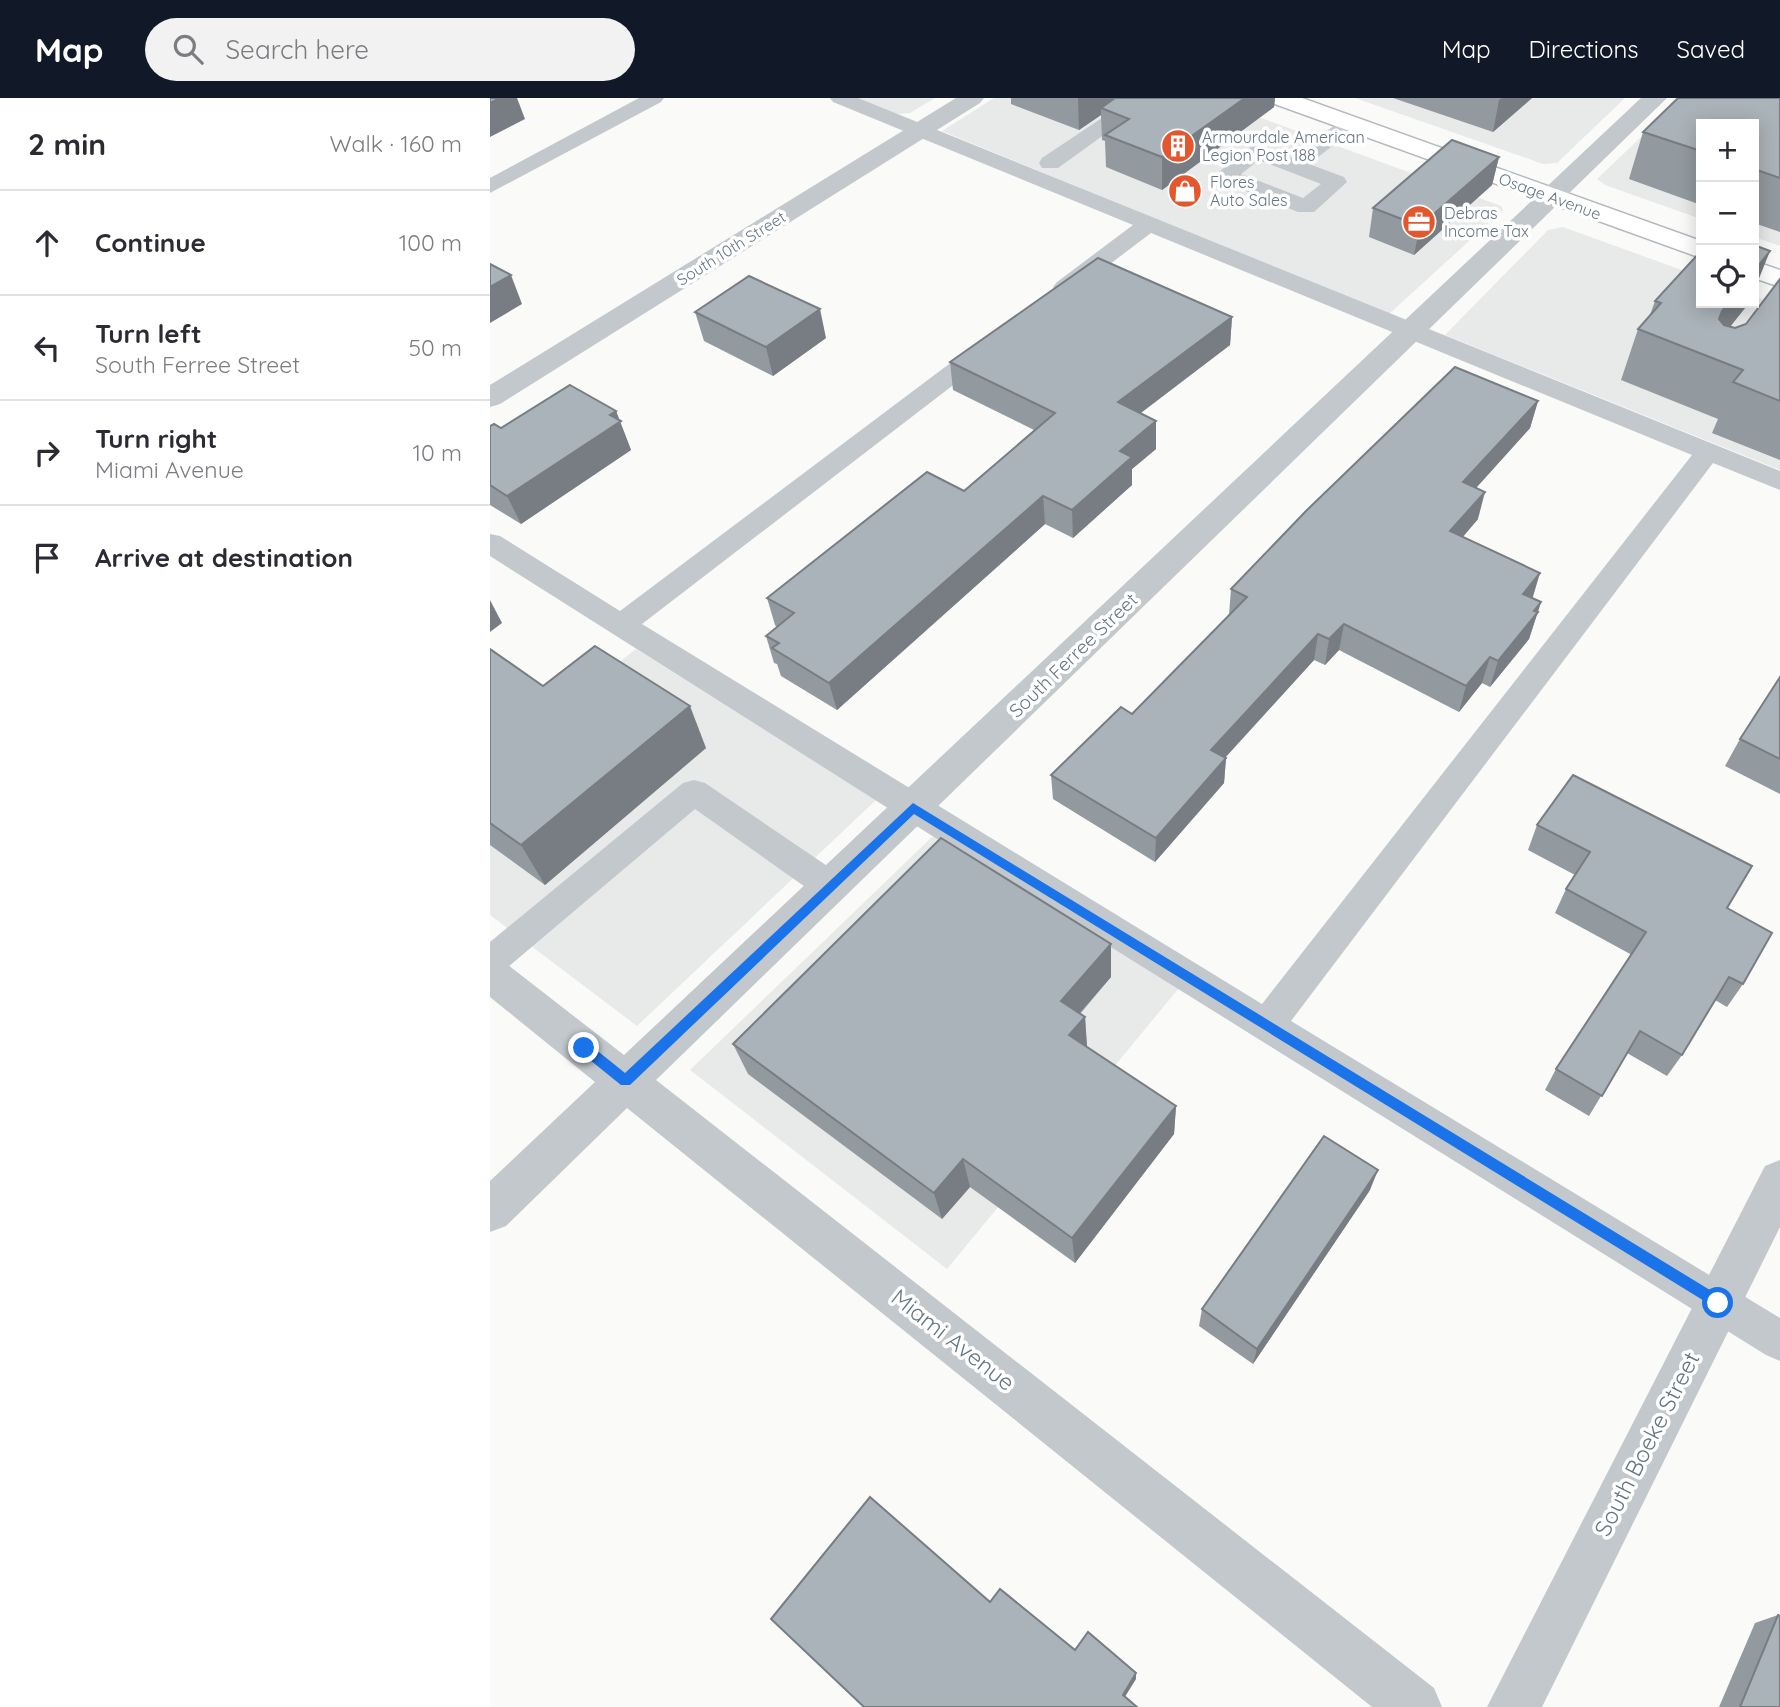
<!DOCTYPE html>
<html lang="en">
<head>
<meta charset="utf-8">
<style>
	body { margin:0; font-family:Quicksand,sans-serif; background:#f2f2f3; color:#2b2b33 }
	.controls { position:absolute; right:21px; top:21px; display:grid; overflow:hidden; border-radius:0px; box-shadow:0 4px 18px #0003 }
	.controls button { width:63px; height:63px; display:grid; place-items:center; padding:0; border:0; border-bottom:2px solid #e1e1e2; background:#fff; color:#2b2b33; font:35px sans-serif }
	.stop { position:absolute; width:21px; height:21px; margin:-16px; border:5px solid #1a73e8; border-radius:50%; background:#fff }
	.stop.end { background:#1a73e8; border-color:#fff; box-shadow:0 2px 7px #0008 }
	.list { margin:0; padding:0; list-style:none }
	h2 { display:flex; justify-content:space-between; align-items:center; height:91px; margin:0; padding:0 28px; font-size:30px }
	h2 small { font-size:23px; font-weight:400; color:#7c7c81 }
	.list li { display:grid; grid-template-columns:46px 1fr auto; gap:21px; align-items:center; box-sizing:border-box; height:105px; padding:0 28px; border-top:2px solid #e1e1e2 }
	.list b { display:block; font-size:26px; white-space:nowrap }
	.list p { margin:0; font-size:23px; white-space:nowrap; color:#7c7c81 }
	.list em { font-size:23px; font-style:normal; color:#7c7c81 }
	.icon { flex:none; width:38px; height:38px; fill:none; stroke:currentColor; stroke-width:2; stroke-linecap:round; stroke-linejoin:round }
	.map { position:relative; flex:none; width:1290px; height:1609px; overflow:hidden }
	header { display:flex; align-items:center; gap:42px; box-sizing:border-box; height:98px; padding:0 35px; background:#111827; color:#fff }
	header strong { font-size:33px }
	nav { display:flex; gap:38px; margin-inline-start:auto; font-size:24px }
	.search { width:490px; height:63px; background:#f2f2f3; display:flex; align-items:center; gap:18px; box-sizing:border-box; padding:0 24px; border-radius:38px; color:#7c7c81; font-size:26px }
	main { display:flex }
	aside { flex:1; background:#fff }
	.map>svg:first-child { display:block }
	.built { fill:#e8e9e9 }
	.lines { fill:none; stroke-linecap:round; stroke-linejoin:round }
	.secondary-casing { stroke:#b3babf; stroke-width:3 }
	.lane { fill:#c3c8cc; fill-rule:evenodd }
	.street { fill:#c3c8cc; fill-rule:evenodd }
	.secondary { fill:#fff; fill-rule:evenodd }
	.wall { fill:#929a9f }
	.shaded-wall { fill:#777d82 }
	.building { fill:#aab3b9; stroke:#777d82; stroke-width:2 }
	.route { fill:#1a73e8 }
	.labels { text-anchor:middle; stroke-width:7; stroke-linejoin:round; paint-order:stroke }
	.far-poi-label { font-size:16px; fill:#657683; stroke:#fff; text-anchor:start }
	.far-street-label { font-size:16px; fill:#657683; stroke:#fff }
	.street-label { font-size:19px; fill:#657683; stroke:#fff }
	.near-street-label { font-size:23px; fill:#657683; stroke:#fff }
</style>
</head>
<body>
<header>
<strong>Map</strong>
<div class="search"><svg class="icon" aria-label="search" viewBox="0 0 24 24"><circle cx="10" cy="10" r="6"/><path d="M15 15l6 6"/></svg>Search here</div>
<nav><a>Map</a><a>Directions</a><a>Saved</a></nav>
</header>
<main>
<aside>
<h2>2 min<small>Walk · 160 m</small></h2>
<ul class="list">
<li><svg class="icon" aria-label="ahead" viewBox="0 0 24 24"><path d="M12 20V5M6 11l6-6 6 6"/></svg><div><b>Continue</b></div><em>100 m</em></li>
<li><svg class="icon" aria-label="left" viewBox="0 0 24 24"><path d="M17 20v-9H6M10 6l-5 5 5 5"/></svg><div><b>Turn left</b><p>South Ferree Street</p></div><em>50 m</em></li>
<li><svg class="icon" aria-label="right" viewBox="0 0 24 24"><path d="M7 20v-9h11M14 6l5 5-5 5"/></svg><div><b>Turn right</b><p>Miami Avenue</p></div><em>10 m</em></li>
<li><svg class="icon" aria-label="arrive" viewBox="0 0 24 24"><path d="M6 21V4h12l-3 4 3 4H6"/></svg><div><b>Arrive at destination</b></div></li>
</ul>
</aside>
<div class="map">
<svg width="1290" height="1609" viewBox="0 0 1290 1609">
	<rect width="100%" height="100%" fill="#fafaf8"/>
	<!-- built -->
	<g class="built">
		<path d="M360,0h85l-25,15 -12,1 -12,-2z"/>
		<path d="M504,0h213l294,108 2,4 -115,105 -446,-184z"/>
		<path d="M865,0h270l-68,65 -14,1z"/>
		<path d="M1192,0l98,24v124l-26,-9v-113h-53v95l-96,-34 -8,-6z"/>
		<path d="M1073,129l138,50v26h53v-7l26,10v164l-335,-135 103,-105z"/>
		<path d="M146,551l240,151 -239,226 -147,-111v-153z"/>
		<path d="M444,737l245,153 -232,281 -257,-199z"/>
	</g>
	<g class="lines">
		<!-- secondary casing -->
		<g class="secondary-casing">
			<g id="secondary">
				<path d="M778,0h34l399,143v17l-429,-155z"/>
				<path d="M1264,163l26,9v17l-26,-9z"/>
			</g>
		</g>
		<!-- lane -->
		<g class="lane">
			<path d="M149,0h25l-3,4 -171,91v-15z"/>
			<path d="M340,0h28l922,373v19l-67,-27 -422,558 489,297v43l-14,-6 -864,-538 -412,-261v-22l10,2 120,75 357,-268 9,-2 9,2 3,5 -3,5 -353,271 620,380 430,-549 -541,-222 -78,59h-16l-4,-5 4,-5 76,-57 -300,-123z"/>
			<path d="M642,0h23l-97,70h-16l-3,-5 3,-5z"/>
			<path d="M860,19l7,2 3,4 -3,4 -48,37 35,13 3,5 -33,30h-16l-80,-32 -3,-5 34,-27 7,-2 35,12 52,-39zM769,62l62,24 -18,14 -62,-24z"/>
			<path d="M204,682l11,3 137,93 4,10 -4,10 -12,4 -12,-4 -123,-87 -193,163 -12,5v-35l193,-159z"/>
		</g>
		<!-- street -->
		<g class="street">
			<path d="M466,0h28l-4,5 -480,301 -10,3v-22z"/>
			<path d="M1151,0h26l-1011,982 778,608 8,19h-70l-745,-599 -121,118 -16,6v-51l105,-99 -105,-85v-40l14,5 120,93z"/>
			<path d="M1290,1062v67l-238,480h-55l278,-541z"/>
		</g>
		<!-- secondary -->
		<use href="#secondary" class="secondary"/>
	</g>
	<!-- wall -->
	<g class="wall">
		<path d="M521,0h264l-1,9 -112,83 -56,-23 -1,-26 -3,-1 -1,-25 -22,15 -68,-26z"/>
		<path d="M903,0h139l-39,34z"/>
		<path d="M1290,0v134l-26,-9v-99h-53v81l-72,-26 14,-47z"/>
		<path d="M1009,59l-7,28 -78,70 -45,-18 4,-29z"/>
		<path d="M1290,181v181l-68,-27 6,-14 -97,-39 17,-51 12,-14 5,-14 46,2h48l-19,23 5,2 11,-4z"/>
		<path d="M205,214l131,26 -53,38 -69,-35z"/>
		<path d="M742,219l-2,28 -89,68 15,36 -24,20v16l-59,53 -28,-14 -208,186 -56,-34 -4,-12 -3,-1 -8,-27 11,-9 -2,-2 -8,-27 197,-107 70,-61 -81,-40 -3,-28z"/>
		<path d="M1048,303l-8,27 -54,60 2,31 -15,18 69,61 9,4 -12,37 -39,48 -8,-4 -23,29 -120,-62 -14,15 -11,-5 -89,98h1l-2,25 -69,79 -102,-63 -2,-24 81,-61 97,-99 2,-26z"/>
		<path d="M126,313l15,39 -110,74 -31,-19v-79l11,2z"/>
		<path d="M0,551l53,37 163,62 -161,137 -55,-40z"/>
		<path d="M1290,579v117l-55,-28 15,-27z"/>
		<path d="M1047,727l190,83 16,76 -16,23 -12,-7 -33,55 -15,21 -40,-23 -38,63 -44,-26 11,-21 76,-114 -77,-42 11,-24 9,-14 -47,-25z"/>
		<path d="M621,846v33l-31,37 5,3 2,30 89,59 -2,28 -99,129 -105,-76 -28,32 -194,-145 -15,-30z"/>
		<path d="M880,1092l-117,174 -54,-38 3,-17z"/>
		<path d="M1288,1517l2,92h-61l36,-84z"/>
	</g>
	<!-- shaded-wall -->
	<g class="shaded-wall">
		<path d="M10,0h17l8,21 -35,18v-34z"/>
		<path d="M588,0h49l-26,10v7l-22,15z"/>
		<path d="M755,0h30l-1,9 -112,83v-33z"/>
		<path d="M1012,0h30l-39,34 6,-32z"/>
		<path d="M1009,59l-7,28 -78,70 6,-29z"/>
		<path d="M1280,153l-16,40v-20z"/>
		<path d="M21,177l11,29 -32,19v-36z"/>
		<path d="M1239,205h20l-42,53 15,-45z"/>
		<path d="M330,211l6,29 -53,38 -7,-29z"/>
		<path d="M742,219l-2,28 -112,85v-28z"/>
		<path d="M1048,303l-8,27 -73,81 6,-27z"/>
		<path d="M126,313l15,39 -110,74 -14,-28z"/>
		<path d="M666,323v28l-24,20v16l-59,53 -1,-28 48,-59z"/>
		<path d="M995,394l-7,27 -34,39 6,-27z"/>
		<path d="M553,398l2,28 -208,186 -8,-27z"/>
		<path d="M1050,475l-8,27 -9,-6z"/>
		<path d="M0,502l12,23 -12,9z"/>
		<path d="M1051,504l-12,37 -39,48 8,-26z"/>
		<path d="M854,526l-5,26 -14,15 4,-26z"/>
		<path d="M828,536l-4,26 -105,115 2,-25z"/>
		<path d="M1000,559l-8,26 -23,29 7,-26z"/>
		<path d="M200,608l16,42 -161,137 -24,-40z"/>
		<path d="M736,660l-2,25 -69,79 1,-24z"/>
		<path d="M621,846v33l-48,55 -2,-31z"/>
		<path d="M595,919l2,31 -18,-13z"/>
		<path d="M686,1008l-2,28 -99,129 -3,-25z"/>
		<path d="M473,1061l7,28 -28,32 -8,-26z"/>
		<path d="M888,1072l-8,20 -117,174 4,-15z"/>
		<path d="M646,1575v6l-13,21v-5z"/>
	</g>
	<!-- building -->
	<g class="building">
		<path d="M0,0h10l-10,5z"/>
		<path d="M625,0h130l-83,59 -57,-22 24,-16 -28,-11z"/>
		<path d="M1188,0h102v80l-26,-9v-45h-53v27l-58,-19z"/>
		<path d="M962,42l47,17 -79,69 -47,-18z"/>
		<path d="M1264,147l16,6 -16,20z"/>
		<path d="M1211,153v52h28l-7,8 -3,8 5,6 11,3 11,-4 34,-45v122l-47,-19 10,-12 -105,-41 23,-26 -6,-2z"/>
		<path d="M608,160l134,59 -114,85 38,19 -36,30 12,6 -60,53 -29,-14 -214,187 -57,-35 7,-5 -13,-7 28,-23 -27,-15 160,-126 37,19 91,-78 -105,-51z"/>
		<path d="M0,166l21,11 -21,12z"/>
		<path d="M259,178l71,33 -54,38 -71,-35z"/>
		<path d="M965,269l83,34 -75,81 22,10 -35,39 90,42 -17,21 18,8 -7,9 4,1 -40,49 -8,-4 -24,29 -122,-62 -15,15 -11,-5 -107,116 15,8 -70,80 -105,-63 70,-68 11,7 115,-117 -16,-8 75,-78z"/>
		<path d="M80,287l46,26 -6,4 11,6 -114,75 -17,-11v-59l4,-2 7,4z"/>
		<path d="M105,548l95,60 -169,139 -31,-22v-174l53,37z"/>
		<path d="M1290,579v82l-40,-20z"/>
		<path d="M1083,677l179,91 -25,42 45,25 -29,51 -14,-7 -47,78 -42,-24 -38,65 -46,-27 90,-137 -80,-43 24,-37 -53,-27z"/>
		<path d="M451,740l170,106 -50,57 24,16 -16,18 107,71 -104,132 -109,-79 -29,34 -201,-149z"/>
		<path d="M834,1038l54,34 -121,179 -55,-40z"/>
		<path d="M380,1399l120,105 10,-13 75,61 13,-18 48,41 -13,22 14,12h-273l-93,-88z"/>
		<path d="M1288,1517l2,1v91h-40z"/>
	</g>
	<!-- route -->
	<path class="route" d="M423,705l810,495v9h-9l-800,-493 -284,271h-9l-41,-33v-8h9l36,29z"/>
	<!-- icons -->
	<defs>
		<g id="building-disc" transform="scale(1.75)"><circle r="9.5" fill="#e4572e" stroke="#fff"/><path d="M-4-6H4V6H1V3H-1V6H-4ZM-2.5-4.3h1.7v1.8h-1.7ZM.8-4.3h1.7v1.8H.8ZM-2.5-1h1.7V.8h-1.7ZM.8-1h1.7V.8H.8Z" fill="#fff"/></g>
		<g id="shop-disc" transform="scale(1.75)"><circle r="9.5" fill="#e4572e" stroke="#fff"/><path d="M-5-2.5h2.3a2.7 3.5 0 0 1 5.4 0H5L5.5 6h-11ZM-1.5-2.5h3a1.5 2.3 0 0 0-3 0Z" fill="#fff"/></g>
		<g id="office-disc" transform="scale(1.75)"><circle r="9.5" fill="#e4572e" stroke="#fff"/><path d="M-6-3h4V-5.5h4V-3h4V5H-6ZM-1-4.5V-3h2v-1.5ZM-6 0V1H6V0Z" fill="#fff"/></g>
	</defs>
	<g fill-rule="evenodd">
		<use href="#building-disc" x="688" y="48"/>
		<use href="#shop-disc" x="695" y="93"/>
		<use href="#office-disc" x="929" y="124"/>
	</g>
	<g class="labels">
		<!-- far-poi labels -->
		<g class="far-poi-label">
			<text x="712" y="45">Armourdale American<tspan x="712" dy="18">Legion Post 188</tspan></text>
			<text x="720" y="90">Flores<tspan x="720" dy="18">Auto Sales</tspan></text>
			<text x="954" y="121">Debras<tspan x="954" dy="18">Income Tax</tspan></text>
		</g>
		<!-- far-street labels -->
		<g class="far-street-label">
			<text transform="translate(1060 98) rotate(20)" y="6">Osage Avenue</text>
			<text transform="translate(241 150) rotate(-32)" y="6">South 10th Street</text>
		</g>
		<!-- street labels -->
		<g class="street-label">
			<text transform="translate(583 557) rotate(-44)" y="7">South Ferree Street</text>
		</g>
		<!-- near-street labels -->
		<g class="near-street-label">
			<text transform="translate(463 1242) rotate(38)" y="8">Miami Avenue</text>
			<text transform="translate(1157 1346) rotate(-63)" y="8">South Boeke Street</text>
		</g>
	</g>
</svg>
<div class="controls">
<button>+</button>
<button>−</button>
<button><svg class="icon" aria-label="locate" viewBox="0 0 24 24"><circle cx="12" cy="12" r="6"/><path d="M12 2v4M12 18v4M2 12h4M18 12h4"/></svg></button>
</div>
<div class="stop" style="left:1228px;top:1205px"></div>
<div class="stop end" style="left:94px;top:950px"></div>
</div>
</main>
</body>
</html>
